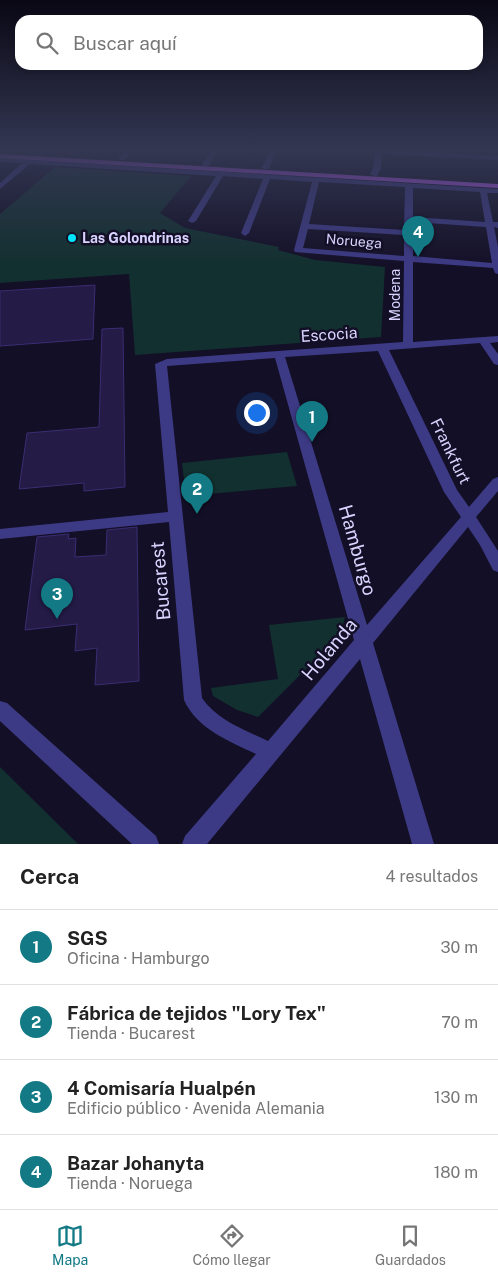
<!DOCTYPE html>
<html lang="es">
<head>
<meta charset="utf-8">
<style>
	body { margin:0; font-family:"Public Sans",sans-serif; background:#f6f6f6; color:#222 }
	.you { position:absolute; left:256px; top:412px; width:18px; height:18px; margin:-12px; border:4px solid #fff; border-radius:50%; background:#1a73e8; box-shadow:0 0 0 8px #1a73e833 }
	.badge { display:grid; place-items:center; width:32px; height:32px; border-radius:50%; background:#137a85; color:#fff; font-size:16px; font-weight:700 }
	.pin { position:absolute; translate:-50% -41px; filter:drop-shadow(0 1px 2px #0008) }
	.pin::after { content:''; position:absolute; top:26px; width:18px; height:15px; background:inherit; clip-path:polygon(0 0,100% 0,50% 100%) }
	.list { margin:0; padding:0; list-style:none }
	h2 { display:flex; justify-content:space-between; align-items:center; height:65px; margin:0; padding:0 20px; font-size:21px }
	h2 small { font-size:16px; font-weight:400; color:#767676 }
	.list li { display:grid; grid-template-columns:32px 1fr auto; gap:15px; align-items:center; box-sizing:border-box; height:75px; padding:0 20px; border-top:1px solid #e0e0e0 }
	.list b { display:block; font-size:19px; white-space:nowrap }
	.list p { margin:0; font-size:16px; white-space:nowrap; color:#767676 }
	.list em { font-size:16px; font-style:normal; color:#767676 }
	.icon { flex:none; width:28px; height:28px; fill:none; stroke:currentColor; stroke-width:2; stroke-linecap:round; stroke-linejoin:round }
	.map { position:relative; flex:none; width:498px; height:844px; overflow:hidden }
	.search { position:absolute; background:#fff; box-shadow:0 2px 8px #0003; left:15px; right:15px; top:15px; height:55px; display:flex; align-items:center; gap:12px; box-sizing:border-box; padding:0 18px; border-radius:15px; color:#767676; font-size:19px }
	.sheet { height:365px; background:#fff }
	nav { display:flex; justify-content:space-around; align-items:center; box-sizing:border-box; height:70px; border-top:1px solid #e0e0e0; background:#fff; font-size:14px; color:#767676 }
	nav a { display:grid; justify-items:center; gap:2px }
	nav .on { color:#137a85 }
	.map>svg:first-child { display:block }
	.green { fill:#12302f }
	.building { fill:#241b47; stroke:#3b2d73 }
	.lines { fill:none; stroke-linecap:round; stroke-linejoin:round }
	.minor { fill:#3d3a85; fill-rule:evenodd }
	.major { fill:#c25bff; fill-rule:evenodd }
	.poi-dot { fill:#00e5ff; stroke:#130f26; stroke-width:2 }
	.labels { text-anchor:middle; stroke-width:5; stroke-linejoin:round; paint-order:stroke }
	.far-poi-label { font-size:14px; font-weight:bold; fill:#d9d4ff; stroke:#130f26; text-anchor:start }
	.far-street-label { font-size:14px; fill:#d9d4ff; stroke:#130f26 }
	.street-label { font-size:16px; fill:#d9d4ff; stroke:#130f26 }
	.near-street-label { font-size:19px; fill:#d9d4ff; stroke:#130f26 }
</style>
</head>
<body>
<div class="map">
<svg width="498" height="844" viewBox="0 0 498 844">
	<rect width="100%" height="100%" fill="#130f26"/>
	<!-- green -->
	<g class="green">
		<path d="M55,167l136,9 -31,37 25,15 94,19 -1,3 37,10 70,7 -4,70 -246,18 -6,-81 -129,9v-69z"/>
		<path d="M287,452l10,34 -111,10 -4,-33z"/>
		<path d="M345,617l-3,12 -16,20 -68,68 -21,-7 -24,-14 -2,-8 67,-9 -9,-54z"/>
		<path d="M0,767l78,77h-78z"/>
	</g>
	<!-- building -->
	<g class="building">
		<path d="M95,285l-2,54 -93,7v-55z"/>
		<path d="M123,328l2,159 -41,4v-8l-65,6 8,-56 72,-6 3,-98z"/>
		<path d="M137,527l2,154 -44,4 2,-37 -22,3 2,-27 -52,6 12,-93 32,-3 -1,5 8,-1 -1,19 31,-2 1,-25z"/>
	</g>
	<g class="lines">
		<!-- minor -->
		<g class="minor">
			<path d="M42,149h7l-7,6h-4v-2z"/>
			<path d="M128,149h6l-10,11h-4l-2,-1z"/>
			<path d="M212,149h6l-9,17h-6l-1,-2z"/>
			<path d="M271,149h6l-8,20h-6l-1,-2z"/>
			<path d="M328,149h51l119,7v4l-116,-6 -1,14 -4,8h-3l-4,-2 3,-6 2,-15 -44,-2z"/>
			<path d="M0,158l498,31v4h-11l6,29h5v6l-4,-1 4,20v27l-3,-1 -2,-5 -80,-6v80l85,-6v6l-8,1 8,11v11l-4,-1 -14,-21 -91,7 68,140 12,17 24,-28 5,-2v14l-22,26 22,34v21l-5,-2 -13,-25 -12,-18 -95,116 61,201h-22l-52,-185 -153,185h-25l3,-8 71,-82c-27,-13 -59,-25 -72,-54l-15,-178 -169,17v-10l168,-17 -13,-148 12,-5 236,-17 1,-81 -109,-9 -1,-2 18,-68 -42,-3 -21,54 -4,3 -4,-3 22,-54 -40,-3 -27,45 -4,2 -4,-2 28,-45 -186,-12 -30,25v-6l22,-20 -22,-1zM319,182l86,5 -1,43 -95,-6zM413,188l67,4 5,30 -72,-5zM413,222l73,5 6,36 -79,-7zM308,229l96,6v21l-101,-8zM378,351l66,141 17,25 -94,108 -82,-268zM275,358l79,282 -86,101c-23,-11 -51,-21 -66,-43l-35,-332z"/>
			<path d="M0,701l7,2 149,133 3,8h-27l-132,-123z"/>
		</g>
		<!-- major -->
		<path class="major" d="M0,154l498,30v4l-498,-30z"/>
	</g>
	<!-- sky -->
	<linearGradient id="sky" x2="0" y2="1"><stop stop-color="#0a0815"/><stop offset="0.56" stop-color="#333752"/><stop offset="1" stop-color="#333752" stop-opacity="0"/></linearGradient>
	<rect width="498" height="267" fill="url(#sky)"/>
	<!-- markers -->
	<circle class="poi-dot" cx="72" cy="238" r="5"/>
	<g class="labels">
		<!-- far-poi labels -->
		<g class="far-poi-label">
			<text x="82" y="243">Las Golondrinas</text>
		</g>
		<!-- far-street labels -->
		<g class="far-street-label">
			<text transform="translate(354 241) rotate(5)" y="5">Noruega</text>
			<text transform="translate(395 295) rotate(-90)" y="5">Modena</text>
		</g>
		<!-- street labels -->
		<g class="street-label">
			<text transform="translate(329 334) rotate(-4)" y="6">Escocia</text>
			<text transform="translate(451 451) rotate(64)" y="6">Frankfurt</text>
		</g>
		<!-- near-street labels -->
		<g class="near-street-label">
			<text transform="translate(358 550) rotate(74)" y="7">Hamburgo</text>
			<text transform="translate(160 581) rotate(-95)" y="7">Bucarest</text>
			<text transform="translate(329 649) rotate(-50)" y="7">Holanda</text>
		</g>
	</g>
</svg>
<div class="you"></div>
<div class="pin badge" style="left:312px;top:442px">1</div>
<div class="pin badge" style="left:197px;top:514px">2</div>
<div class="pin badge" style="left:57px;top:619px">3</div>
<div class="pin badge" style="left:418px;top:257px">4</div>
<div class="search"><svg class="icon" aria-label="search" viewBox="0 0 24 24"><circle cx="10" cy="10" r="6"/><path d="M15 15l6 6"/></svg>Buscar aquí</div>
</div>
<section class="sheet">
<h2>Cerca<small>4 resultados</small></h2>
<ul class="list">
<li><span class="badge">1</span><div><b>SGS</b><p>Oficina · Hamburgo</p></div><em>30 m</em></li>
<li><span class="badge">2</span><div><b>Fábrica de tejidos &quot;Lory Tex&quot;</b><p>Tienda · Bucarest</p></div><em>70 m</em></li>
<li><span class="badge">3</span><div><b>4 Comisaría Hualpén</b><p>Edificio público · Avenida Alemania</p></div><em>130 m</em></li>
<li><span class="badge">4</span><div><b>Bazar Johanyta</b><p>Tienda · Noruega</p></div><em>180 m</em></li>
</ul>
</section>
<nav>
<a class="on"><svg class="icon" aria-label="map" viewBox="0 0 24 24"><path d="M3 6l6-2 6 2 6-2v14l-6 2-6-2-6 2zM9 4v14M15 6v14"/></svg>Mapa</a>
<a><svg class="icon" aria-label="directions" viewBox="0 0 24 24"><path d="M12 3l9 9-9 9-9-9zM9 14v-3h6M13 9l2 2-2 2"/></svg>Cómo llegar</a>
<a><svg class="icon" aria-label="saved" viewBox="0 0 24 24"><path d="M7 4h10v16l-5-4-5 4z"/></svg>Guardados</a>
</nav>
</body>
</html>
